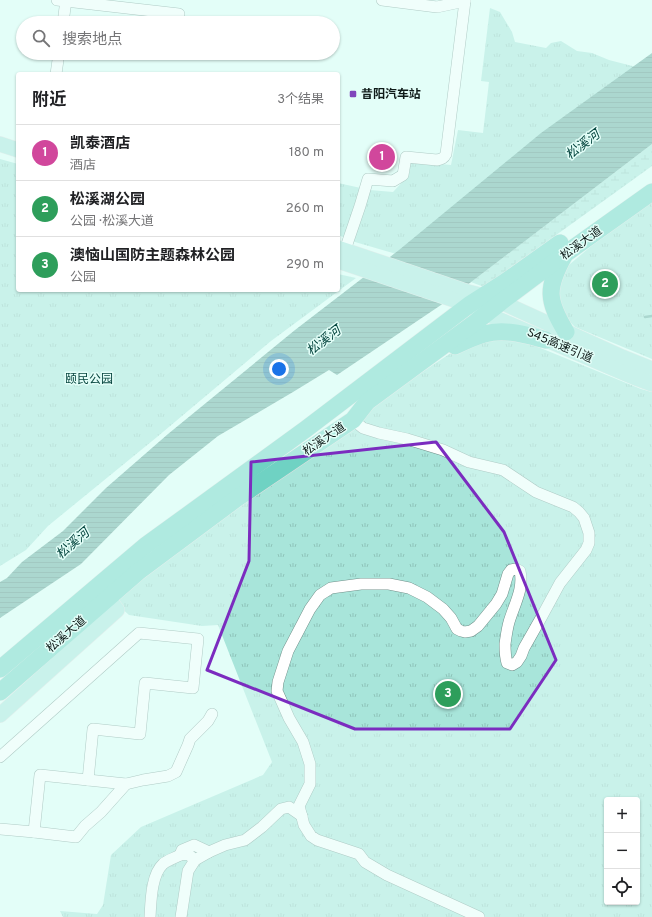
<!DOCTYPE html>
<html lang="zh">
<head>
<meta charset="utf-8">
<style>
	body { margin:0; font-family:Overpass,"Noto Sans SC",sans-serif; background:#f6f6f6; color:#202124 }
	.controls { position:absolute; right:12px; bottom:12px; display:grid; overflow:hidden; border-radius:4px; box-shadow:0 1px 3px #0004 }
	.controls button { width:36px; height:36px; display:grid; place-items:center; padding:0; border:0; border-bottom:1px solid #e0e0e0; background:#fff; color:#202124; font:20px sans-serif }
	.you { position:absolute; left:279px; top:369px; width:14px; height:14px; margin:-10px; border:3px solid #fff; border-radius:50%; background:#1a73e8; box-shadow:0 0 0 6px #1a73e833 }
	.badge { display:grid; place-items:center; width:26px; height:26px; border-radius:50%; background:#8046bc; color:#fff; font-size:13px; font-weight:700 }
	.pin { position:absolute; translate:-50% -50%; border:2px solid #fff; box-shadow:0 1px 4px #0006 }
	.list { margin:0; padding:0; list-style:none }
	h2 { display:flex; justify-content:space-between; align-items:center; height:52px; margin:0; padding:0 16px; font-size:17px }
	h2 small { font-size:13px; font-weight:400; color:#757577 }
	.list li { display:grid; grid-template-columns:26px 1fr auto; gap:12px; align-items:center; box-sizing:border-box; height:56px; padding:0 16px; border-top:1px solid #e0e0e0 }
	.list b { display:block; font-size:15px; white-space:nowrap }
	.list p { margin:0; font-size:13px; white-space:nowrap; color:#757577 }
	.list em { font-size:13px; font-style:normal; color:#757577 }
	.icon { flex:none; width:22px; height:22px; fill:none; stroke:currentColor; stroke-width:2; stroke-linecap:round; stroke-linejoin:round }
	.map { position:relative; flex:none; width:652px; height:917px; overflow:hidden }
	.search { position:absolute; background:#fff; box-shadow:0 1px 3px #0004; left:16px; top:16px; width:324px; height:44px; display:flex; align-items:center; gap:10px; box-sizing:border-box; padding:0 14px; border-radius:22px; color:#757577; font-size:15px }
	.panel { position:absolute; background:#fff; box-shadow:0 1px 3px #0004; left:16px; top:72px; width:324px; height:220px; border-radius:4px }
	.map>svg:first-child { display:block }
	.wetland { fill:url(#wetland-marsh) }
	.park { fill:url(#park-tufts); fill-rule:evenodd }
	.water { fill:url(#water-rules) }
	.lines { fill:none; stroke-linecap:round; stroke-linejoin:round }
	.stream { stroke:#66a99e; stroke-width:2.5 }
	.minor-casing { stroke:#71908a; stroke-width:12 }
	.major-casing { stroke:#dddfdf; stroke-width:16 }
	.highway-casing { stroke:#dddfdf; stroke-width:18 }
	.minor { stroke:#fff; stroke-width:11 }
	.major { stroke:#a9e4db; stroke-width:15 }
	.highway { stroke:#6fd2c3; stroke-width:17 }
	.marked { fill:none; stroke:#7b2cbf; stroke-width:3; stroke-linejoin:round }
	.poi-dot { fill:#8046bc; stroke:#e3fef8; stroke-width:1.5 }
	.labels { text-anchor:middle; stroke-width:3; stroke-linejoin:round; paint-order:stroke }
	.poi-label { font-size:12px; font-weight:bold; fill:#0e1a18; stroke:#e3fef8; text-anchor:start }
	.street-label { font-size:12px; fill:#0e1a18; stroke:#e3fef8 }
	.park-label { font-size:12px; fill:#07463f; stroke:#e3fef8 }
	.water-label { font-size:13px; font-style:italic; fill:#02433c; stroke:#e3fef8 }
</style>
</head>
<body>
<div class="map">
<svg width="652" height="917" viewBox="0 0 652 917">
	<defs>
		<pattern id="wetland-marsh" width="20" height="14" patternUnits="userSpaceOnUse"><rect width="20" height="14" fill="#a8e5da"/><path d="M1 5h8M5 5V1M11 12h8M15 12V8" fill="none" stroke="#8fc4ba"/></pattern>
		<pattern id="park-tufts" width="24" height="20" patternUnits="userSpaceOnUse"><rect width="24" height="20" fill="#a8e5da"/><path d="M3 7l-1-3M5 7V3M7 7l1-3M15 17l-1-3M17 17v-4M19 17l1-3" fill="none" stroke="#8fc4ba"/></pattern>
		<pattern id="water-rules" width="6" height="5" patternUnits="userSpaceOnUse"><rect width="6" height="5" fill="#66a99e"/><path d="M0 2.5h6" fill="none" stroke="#528980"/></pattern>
	</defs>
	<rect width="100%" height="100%" fill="#e3fef8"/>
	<!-- wetland -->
	<path class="wetland" d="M652,144v22l-168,121 -13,-5z"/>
	<!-- park -->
	<g class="park">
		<path d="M490,8l10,4 12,20 3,10 31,6 5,-5 10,-2 16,10 15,2 17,7 31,8 -237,188 -48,-14 -17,-7v-52l32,7 23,2 16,-17 2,-14 40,4 7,-35 25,3 6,-51 -8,-1z"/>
		<path d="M0,159l18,5v126h320v-16l18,4 -85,63 -114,96 -109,89 -22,24 -26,16z"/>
		<path d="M652,202v157l-77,-32 -8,-8 -10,-21 6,-28 33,-28z"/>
		<path d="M485,337l31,1 125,51 11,3v525h-589l-3,-6 37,3 6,-9 8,-50 30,-28 122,-52 9,-13 -54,-137 -16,1 -73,-11 -21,-19 219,-161 130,-86zM607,800h30v102h-30z"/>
	</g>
	<!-- water -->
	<path class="water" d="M652,53v91l-211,161 -104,70 -8,-5 -36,22 -75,44 -49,39 -88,89 -81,54v-36l7,-4 15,-16 41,-31 43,-43 62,-54 127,-104 104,-80 142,-117z"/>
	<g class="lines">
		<!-- stream -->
		<path class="stream" d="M645,317l7,-1"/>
		<!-- minor casing -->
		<g class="minor-casing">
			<g id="minor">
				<path d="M57,0l122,14"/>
				<path d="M382,0l55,7 28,-6"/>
				<path d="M63,23l3,-23"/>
				<path d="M56,74l3,-21"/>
				<path d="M345,250l15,-44 8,-27 25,2 10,-6 3,-18 31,3c5,-1 7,-2 9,-6l19,-153 -2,-1"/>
				<path d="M353,420l10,8 16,5 28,6 36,11 26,12 34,8 33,22 37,15 6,5 5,6 5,15v10l-3,7 -26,33 -19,35 -17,30 -3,8 -4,6 -5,3 -5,-2c-2,-7 -2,-12 -2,-19 1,-7 2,-15 4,-22 5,-17 15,-33 11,-51l-4,-2 -5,1 -3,4 -6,20 -6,10 -18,22 -7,5 -6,1 -4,-1 -4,-2 -6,-11 -8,-9 -16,-12 -18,-9 -20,-4h-28l-30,4 -11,7 -10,14 -22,42 -10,31 -1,9 12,27 14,24 7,22v20l-11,22 5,19 7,11 6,4 42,14 6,8 22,13 92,42"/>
				<path d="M0,757l139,-124 59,6 -5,49 -48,-5 -5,51 -47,-5 -5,51 -48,-5 -6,57 -34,-3"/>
				<path d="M88,780l38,4 17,-4 25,-4 8,-4 12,-27 2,-6 18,-18 4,-7"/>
				<path d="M34,832l42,5 9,-11 16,-14 25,-28"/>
				<path d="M195,860l-7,-6 -8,1 2,-5 12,-5 15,7"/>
				<path d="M150,917c1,-15 1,-42 13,-53 4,-4 12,-6 17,-9"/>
				<path d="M181,917l7,-46 7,-11 14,-8 16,-7 20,-5 17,-13 19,-18 8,-2 13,9"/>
			</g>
		</g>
		<!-- major casing -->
		<g class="major-casing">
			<g id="major">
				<path d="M0,144l18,6"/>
				<path d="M338,248l130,44 16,4 17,6 121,55 30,12"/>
				<path d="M338,261l131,44 31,15 136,58 16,6"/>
				<path d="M0,715l117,-105 -9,-12"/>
			</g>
		</g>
		<!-- highway casing -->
		<g class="highway-casing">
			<g id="highway">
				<path d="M564,256c-18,33 -17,44 2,76"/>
				<path d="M455,346c10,-5 19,-9 29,-12 21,-6 42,1 62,6"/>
				<path d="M0,669l145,-123 161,-117 163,-124 36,-23 55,-39"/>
				<path d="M0,692l138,-120 98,-73 117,-79 14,-18 110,-81 24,-19 64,-48 87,-62"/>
			</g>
		</g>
		<!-- minor -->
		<use href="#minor" class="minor"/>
		<!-- major -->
		<use href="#major" class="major"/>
		<!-- highway -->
		<use href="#highway" class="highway"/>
	</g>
	<!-- marked area -->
	<path d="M0 0H652V917H0ZM436,442l68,90 52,128 -46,69h-155l-148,-59 42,-109 2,-99z" fill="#e3fef8" fill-opacity=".55" fill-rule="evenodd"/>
	<path class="marked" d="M436,442l68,90 52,128 -46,69h-155l-148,-59 42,-109 2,-99z"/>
	<!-- markers -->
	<rect class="poi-dot" x="349" y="90" width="8" height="8" rx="2"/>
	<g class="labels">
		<!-- poi labels -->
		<g class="poi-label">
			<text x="361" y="98">昔阳汽车站</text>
		</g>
		<!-- street labels -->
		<g class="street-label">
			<text transform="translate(581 243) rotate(-36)" y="4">松溪大道</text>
			<text transform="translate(560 345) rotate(23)" y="4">S45高速引道</text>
			<text transform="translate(324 439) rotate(-34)" y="4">松溪大道</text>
			<text transform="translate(66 634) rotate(-41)" y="4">松溪大道</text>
		</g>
		<!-- park labels -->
		<g class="park-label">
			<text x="89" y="383">颐民公园</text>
		</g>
		<!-- water labels -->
		<g class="water-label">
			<text transform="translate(582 144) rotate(-37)" y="5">松溪河</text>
			<text transform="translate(323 340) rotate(-37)" y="5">松溪河</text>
			<text transform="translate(72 543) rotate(-41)" y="5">松溪河</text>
		</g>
	</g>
</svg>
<div class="controls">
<button>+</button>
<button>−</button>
<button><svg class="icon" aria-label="locate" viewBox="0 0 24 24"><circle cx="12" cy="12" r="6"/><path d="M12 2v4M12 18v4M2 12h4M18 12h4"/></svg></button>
</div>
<div class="you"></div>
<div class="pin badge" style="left:382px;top:157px;background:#d1479c">1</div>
<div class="pin badge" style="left:605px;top:284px;background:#2e9e5b">2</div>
<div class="pin badge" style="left:448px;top:694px;background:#2e9e5b">3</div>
<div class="search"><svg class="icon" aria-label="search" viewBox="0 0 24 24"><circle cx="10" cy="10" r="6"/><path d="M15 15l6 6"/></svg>搜索地点</div>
<section class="panel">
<h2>附近<small>3个结果</small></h2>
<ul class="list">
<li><span class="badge" style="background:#d1479c">1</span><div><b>凯泰酒店</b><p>酒店</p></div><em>180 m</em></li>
<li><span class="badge" style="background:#2e9e5b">2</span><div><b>松溪湖公园</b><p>公园 · 松溪大道</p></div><em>260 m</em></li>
<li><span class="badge" style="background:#2e9e5b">3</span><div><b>澳恼山国防主题森林公园</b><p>公园</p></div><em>290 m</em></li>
</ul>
</section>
</div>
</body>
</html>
